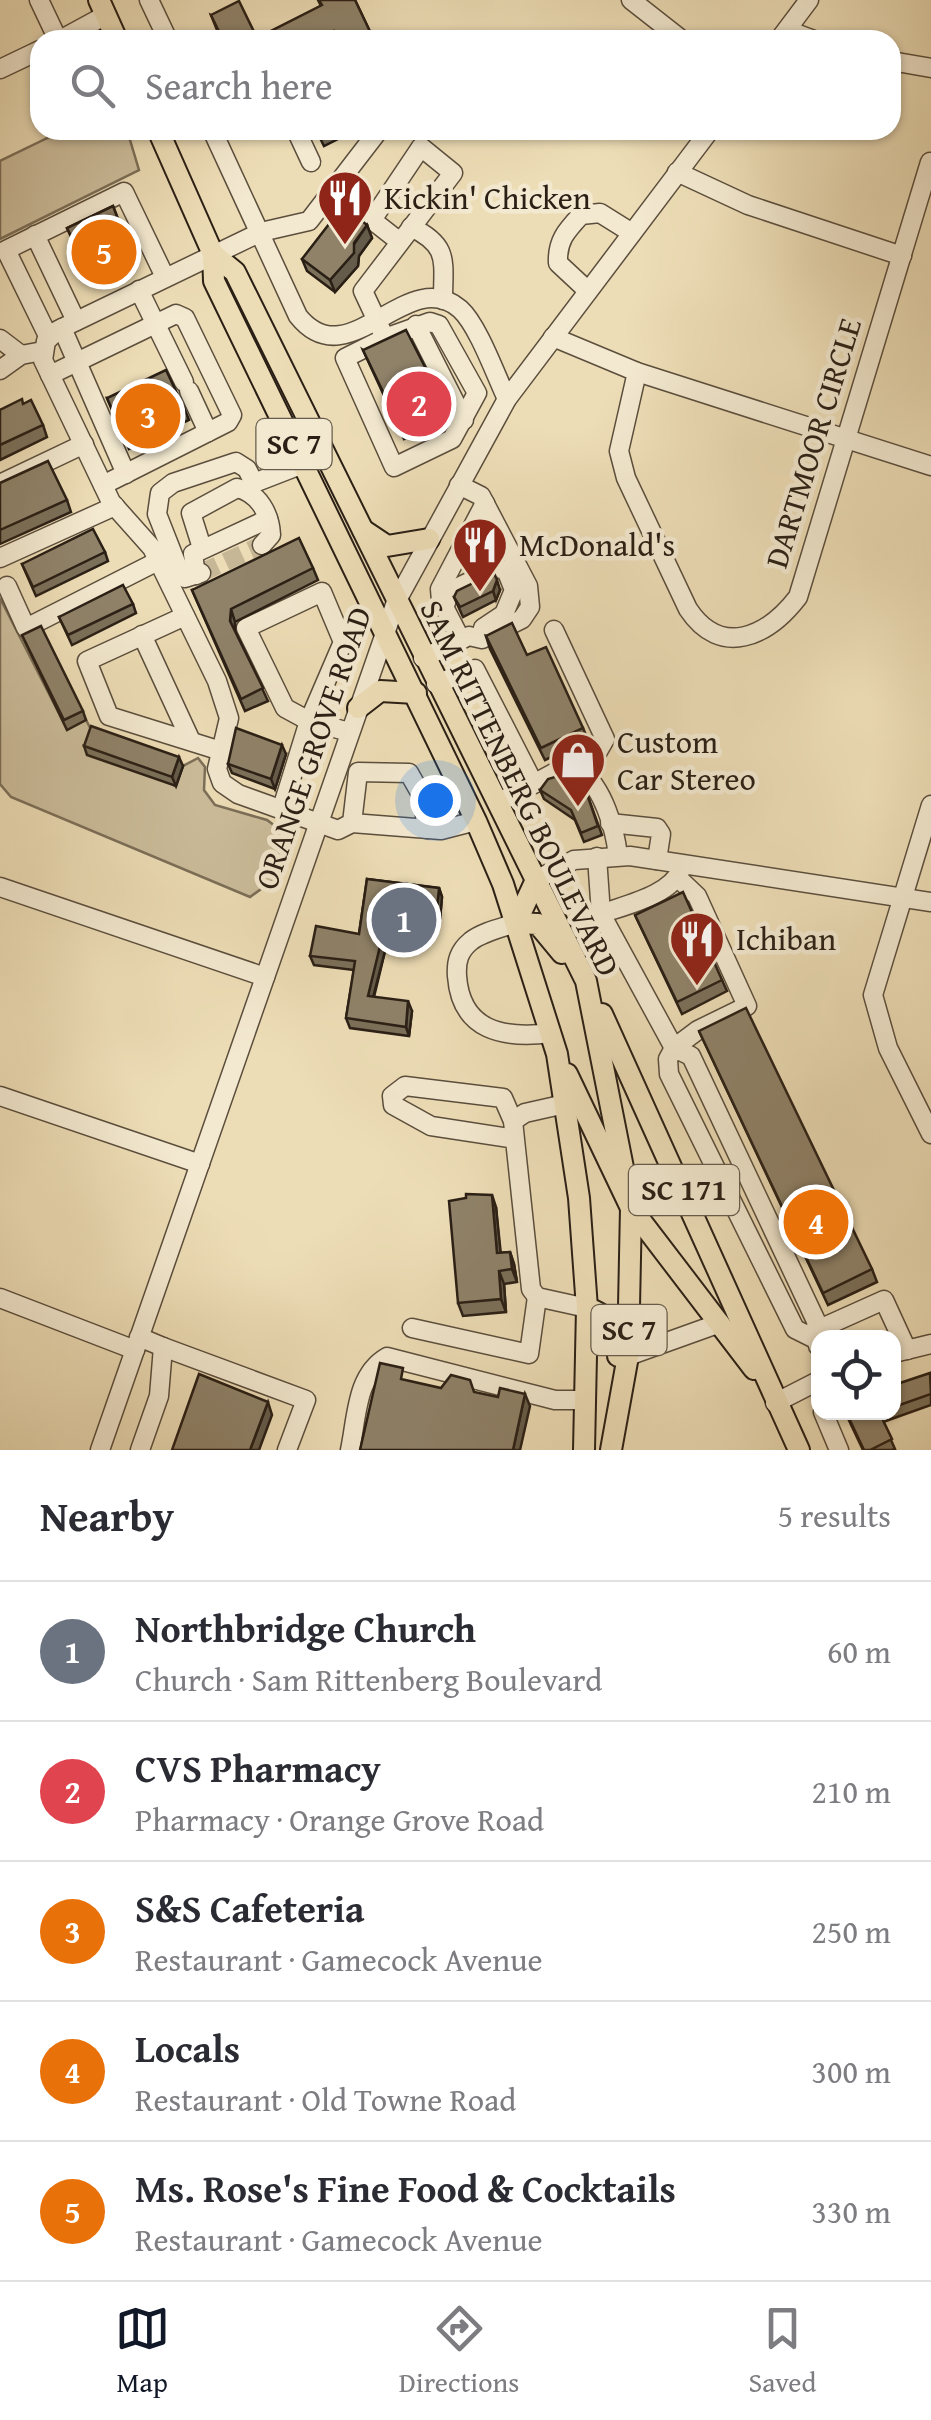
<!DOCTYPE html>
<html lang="en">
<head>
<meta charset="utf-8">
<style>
	body { margin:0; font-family:"Gentium Book Plus",serif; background:#f2f2f3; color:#2b2b33 }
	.controls { position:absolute; right:30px; bottom:30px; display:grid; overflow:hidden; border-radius:20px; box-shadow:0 2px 8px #0004 }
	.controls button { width:90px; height:90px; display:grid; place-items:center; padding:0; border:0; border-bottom:2px solid #e1e1e2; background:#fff; color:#2b2b33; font:50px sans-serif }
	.you { position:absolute; left:435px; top:800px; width:35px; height:35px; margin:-25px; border:8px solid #fff; border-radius:50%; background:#1a73e8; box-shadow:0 0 0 15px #1a73e833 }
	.badge { display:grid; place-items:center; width:65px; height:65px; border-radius:50%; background:#111827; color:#fff; font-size:32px; font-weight:700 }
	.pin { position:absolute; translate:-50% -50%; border:5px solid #fff; box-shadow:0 2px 10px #0006 }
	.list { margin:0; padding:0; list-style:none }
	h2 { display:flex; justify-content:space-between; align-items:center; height:130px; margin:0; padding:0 40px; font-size:42px }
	h2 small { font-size:32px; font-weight:400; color:#7c7c81 }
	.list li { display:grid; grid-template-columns:65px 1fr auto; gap:30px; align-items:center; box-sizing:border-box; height:140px; padding:0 40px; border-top:2px solid #e1e1e2 }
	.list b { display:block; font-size:38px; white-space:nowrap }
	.list p { margin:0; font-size:32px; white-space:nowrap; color:#7c7c81 }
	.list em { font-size:32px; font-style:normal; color:#7c7c81 }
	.icon { flex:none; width:55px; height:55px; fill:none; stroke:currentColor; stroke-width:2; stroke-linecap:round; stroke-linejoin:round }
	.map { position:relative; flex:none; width:931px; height:1450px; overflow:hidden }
	.search { position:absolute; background:#fff; box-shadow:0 2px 8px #0004; left:30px; right:30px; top:30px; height:110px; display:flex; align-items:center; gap:25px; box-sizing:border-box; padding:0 35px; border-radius:30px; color:#7c7c81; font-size:38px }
	.sheet { height:830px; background:#fff }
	nav { display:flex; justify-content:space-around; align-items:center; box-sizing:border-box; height:140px; border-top:2px solid #e1e1e2; background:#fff; font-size:28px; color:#7c7c81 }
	nav a { display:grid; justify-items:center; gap:5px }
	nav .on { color:#111827 }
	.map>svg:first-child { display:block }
	.green { fill:#ccbd9b; stroke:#7b6e58; stroke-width:2.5 }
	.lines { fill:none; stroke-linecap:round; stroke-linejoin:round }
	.minor-tunnel { stroke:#c6b796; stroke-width:18; stroke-dasharray:18 9; stroke-linecap:butt }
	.minor-casing { stroke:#5b4e3d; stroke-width:21 }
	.major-casing { stroke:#2a1f15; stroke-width:24 }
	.minor { stroke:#f3e9d0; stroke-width:18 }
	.major { stroke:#edddb6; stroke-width:20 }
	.wall { fill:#7b705a; stroke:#2a1f15; stroke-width:2.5 }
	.shaded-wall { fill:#645b4a; stroke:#2a1f15; stroke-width:2.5 }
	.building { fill:#8f8269; stroke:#2a1f15; stroke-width:2.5 }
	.labels { text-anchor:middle; stroke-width:9; stroke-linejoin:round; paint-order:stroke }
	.shield { fill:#f3e9d0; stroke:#665c4d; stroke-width:2.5 }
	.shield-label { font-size:30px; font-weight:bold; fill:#2a1f15 }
	.poi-label { font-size:32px; fill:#2a1f15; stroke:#f3e9d0; text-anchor:start }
	.street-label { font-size:32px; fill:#2a1f15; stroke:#f3e9d0 }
</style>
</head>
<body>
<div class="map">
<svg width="931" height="1450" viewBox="0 0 931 1450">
	<rect width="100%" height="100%" fill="#edddb6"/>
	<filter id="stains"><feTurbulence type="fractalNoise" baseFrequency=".002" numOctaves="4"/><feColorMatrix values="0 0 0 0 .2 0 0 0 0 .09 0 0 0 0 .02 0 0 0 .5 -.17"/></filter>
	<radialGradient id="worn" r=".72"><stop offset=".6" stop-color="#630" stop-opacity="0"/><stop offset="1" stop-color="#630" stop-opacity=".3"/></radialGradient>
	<!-- green -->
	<g class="green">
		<path d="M64,130h63l12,40 -139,69v-78z"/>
		<path d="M0,598l67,131 19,-9 8,15 81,51 8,-20 15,-8 7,9 -1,23 11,15 52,15 20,15 -8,41 -29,21 -239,-100 -11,-13z"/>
	</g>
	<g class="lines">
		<!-- minor-tunnel -->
		<path class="minor-tunnel" d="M201,573l61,-28"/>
		<!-- minor casing -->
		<g class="minor-casing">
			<g id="minor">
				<path d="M39,0l19,40"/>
				<path d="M149,0l19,40"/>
				<path d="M631,0l51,40"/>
				<path d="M787,30l27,10"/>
				<path d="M60,40l46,-25"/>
				<path d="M779,40l30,-40"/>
				<path d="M891,61l40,7"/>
				<path d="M0,69l40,-19"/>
				<path d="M212,130l86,186c51,64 109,-53 162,-7 18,16 36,67 47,90"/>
				<path d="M296,130l15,32"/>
				<path d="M379,130l-70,91 -48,11 -203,98 -12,11 -3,19 68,142 41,46 65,133 12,37 -12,51 5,14 16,11 100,36 14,-7 89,7 35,-9"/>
				<path d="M677,172l71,33 154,51"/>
				<path d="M411,227c39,19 32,34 32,73"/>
				<path d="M35,235l41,86"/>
				<path d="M139,290l45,92"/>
				<path d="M588,291l-30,-28c-1,-22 8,-32 23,-48l19,-2 32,20"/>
				<path d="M416,325l48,95"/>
				<path d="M62,328l64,146"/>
				<path d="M553,337l84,35 294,94"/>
				<path d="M49,338l-43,-88 118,-58 41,85"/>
				<path d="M385,338l45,-16 9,3 38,68 -25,46 -58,28 -49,-109 40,-20 -22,-47 90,-118 -32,-26 -49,73 28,22"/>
				<path d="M0,339l21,16"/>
				<path d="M0,370l21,-15 22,-4"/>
				<path d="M637,372l-18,79 7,27 62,131c33,50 80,27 110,-12l132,-435"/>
				<path d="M50,375l126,-61 9,4 47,97 -4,7 -125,63"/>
				<path d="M189,391l19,41"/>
				<path d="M0,484l84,-40"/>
				<path d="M249,490l5,-7 49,-19"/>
				<path d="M202,548l-11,-35 46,-25c22,5 33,26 34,47l-9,10"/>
				<path d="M0,558l115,-52"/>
				<path d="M201,573l-16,5 -4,-3 -24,-61 3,-21 13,-10 63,-21 11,7 7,14"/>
				<path d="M196,575l-3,-21 75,-35"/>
				<path d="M7,586l19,42 132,-67"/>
				<path d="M444,608l6,-17 48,-23 8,2 8,20 -10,24 -21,14"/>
				<path d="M185,616l-98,45 22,55 112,35"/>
				<path d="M554,630l51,109 -20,35"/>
				<path d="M142,635l49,106"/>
				<path d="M461,640l-20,-39 -1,-12 45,-86"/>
				<path d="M423,658l46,-22 13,3 40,-20 8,-12 -2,-21 -47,-90 -22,-11"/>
				<path d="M436,684l39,-15 59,115"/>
				<path d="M498,803l63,-34 19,1c23,18 35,58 38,86"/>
				<path d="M931,805l-58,190 15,53 43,86"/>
				<path d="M282,808l27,-87 -24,-13 -39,-80 76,-36 21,50 -34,79 40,11"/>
				<path d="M352,823l6,-51 51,1 13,23 5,33"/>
				<path d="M610,823l47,5 4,6 -4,26"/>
				<path d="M597,857l4,57 73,134 24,-18 49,-24 -50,-110 -19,-18"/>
				<path d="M536,880l38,-20 56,-4 301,46"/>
				<path d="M0,887l265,90"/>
				<path d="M601,914c24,-9 71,-19 80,-45"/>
				<path d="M516,923c-15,5 -33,9 -45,18 -12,10 -15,20 -14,35 4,55 46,63 94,57"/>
				<path d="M0,1096l200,68"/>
				<path d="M513,1121l12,-8 40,-9"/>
				<path d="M515,1139l-84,-13 -38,-21 -1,-9 13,-10 98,12 10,23 18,168 6,8 50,11"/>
				<path d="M0,1298l135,52"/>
				<path d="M412,1328l117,26 8,-57"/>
				<path d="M139,1337l24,10 -4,49 -19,54"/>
				<path d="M815,1339l-20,-10 -126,-255 -1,-15 6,-11 17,8 125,265 2,25"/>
				<path d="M815,1339l11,-13 58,-26 23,50"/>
				<path d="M163,1347l143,53 -19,50"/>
				<path d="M894,1353l37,-9"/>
				<path d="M628,1356l92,-33"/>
				<path d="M775,1403l43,-22"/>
				<path d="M823,1412l16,38"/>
				<path d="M100,1450l296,-848 111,-203 203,-269"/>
				<path d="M350,1450c7,-33 6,-75 37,-93l168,43h31"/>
			</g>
		</g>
		<!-- major casing -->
		<g class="major-casing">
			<g id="major">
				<path d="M99,0l18,40"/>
				<path d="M158,130l55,124 1,27 262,540 27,63 54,170 22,144 8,110 -3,142"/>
				<path d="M213,254l22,18 351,709 45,227 -3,148 -17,94"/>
				<path d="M363,530l24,16 42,-7"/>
				<path d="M358,708l22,-17 36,2"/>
				<path d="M536,880l-20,43 22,1 24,29"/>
				<path d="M602,1014l197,436"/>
				<path d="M567,1074l64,134 123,161"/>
				<path d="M587,1308c24,7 30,25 31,48"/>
			</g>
		</g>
		<!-- minor -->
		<use href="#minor" class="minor"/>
		<!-- major -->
		<use href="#major" class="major"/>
	</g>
	<!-- wall -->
	<g class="wall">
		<path d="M318,0h37l19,40h-153l-10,-25 46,23 64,-32z"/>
		<path d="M316,130h40l-32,16z"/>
		<path d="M113,206l22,57 -42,21 -26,-56z"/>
		<path d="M367,225l5,13 -13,18 -1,10 -23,26 -28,-21 -5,-12z"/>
		<path d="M363,350l81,54 4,12 -44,23z"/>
		<path d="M107,398l77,10 5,12 -60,29z"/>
		<path d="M23,404l20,21 4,12 -47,23v-50z"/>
		<path d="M0,483l67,17 4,12 -71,32z"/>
		<path d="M105,552l3,9 -72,35 -14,-32z"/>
		<path d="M313,568l5,12 -83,42v9l33,70 -23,10 -53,-121z"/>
		<path d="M500,590l-4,10 -33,17 -9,-20z"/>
		<path d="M133,604l3,9 -64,32 -13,-28z"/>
		<path d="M22,635l61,76 3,9 -19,10z"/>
		<path d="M486,636l41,19 56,73 5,12 -43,20 -55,-111z"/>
		<path d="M84,746l99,20 -7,20 -89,-31z"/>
		<path d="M286,754l-11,35 -43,-16 -4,-9z"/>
		<path d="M540,790l47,4 15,41 -18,7 -9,-22 -31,-21z"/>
		<path d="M367,879l72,9 3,9 -2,22 -53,-6 -5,25 4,9 -12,50 38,14 -3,25 -59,-8 -4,-10 8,-48 -40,-5 -4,-9 49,-22z"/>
		<path d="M635,915l87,65 5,11 -45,23z"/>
		<path d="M699,1031l173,238 5,13 -49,23z"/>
		<path d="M496,1207l4,46 10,-1 4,12 3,18 -13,2 2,28 -43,4 -5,-13z"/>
		<path d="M931,1376v29l-48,17 12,27 -3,1h-29l-18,-38h49v-27z"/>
	</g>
	<!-- shaded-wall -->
	<g class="shaded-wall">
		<path d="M367,225l5,13 -13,18 -1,10 -23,26 -5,-12z"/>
		<path d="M497,580l3,10 -4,10 -3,-9z"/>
		<path d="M231,609l4,13v11l-5,-12z"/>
		<path d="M282,745l4,9 -11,35 -4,-10z"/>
		<path d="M179,757l4,9 -7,20 -4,-9z"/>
		<path d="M439,888l3,9 -2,22 -3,-10z"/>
		<path d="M384,903l3,10 -6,30 1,-5 4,9 -15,58 -3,-9z"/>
		<path d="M408,1001l4,10 -3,25 -3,-9z"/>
		<path d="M492,1195l4,12 6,58 -5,-12z"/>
		<path d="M510,1252l4,12 3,18 -5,-13z"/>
		<path d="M499,1271l5,13 2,28 -5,-13z"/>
		<path d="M525,1394l5,12 -10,44h-7z"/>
		<path d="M268,1402l4,13 -13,35h-9z"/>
	</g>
	<!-- building -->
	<g class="building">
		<path d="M319,0h36l19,40h-36l-4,-9 -19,9h-92l-12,-25 28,-14 18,37 65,-33z"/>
		<path d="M113,206l17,45 -41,21 -22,-44z"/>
		<path d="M343,206l24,19 -13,18v10l-24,27 -28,-21z"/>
		<path d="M406,330l38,74 -44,23 -37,-77z"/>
		<path d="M166,370l18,38 -60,29 -17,-39z"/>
		<path d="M22,399l1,5 8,-4 12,25 -43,20v-35z"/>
		<path d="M48,461l19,39 -67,30v-47z"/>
		<path d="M93,529l12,23 -72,35 -11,-23z"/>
		<path d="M299,538l14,30 -82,41 -1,12 33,67 -22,11 -49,-109z"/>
		<path d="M494,573l3,7 -4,11 -33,16 -6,-10 3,-6z"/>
		<path d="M123,585l10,19 -65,31 -9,-18z"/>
		<path d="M512,623l15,32 19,-8 37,81 -42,20 -55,-112z"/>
		<path d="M41,626l42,85 -19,9 -42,-85z"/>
		<path d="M91,726l88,31 -7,20 -88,-31z"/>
		<path d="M236,728l46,17 -11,34 -43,-15z"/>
		<path d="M569,773l18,21 11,32 -17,7 -10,-23 -31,-20 8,-11z"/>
		<path d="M367,879l72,9 -2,21 -53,-6 -7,34 5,1 -14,58 40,5 -2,26 -60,-9 9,-57 -45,-5 6,-30 43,8z"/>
		<path d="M683,892l39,88 -45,22 -42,-87z"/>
		<path d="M746,1008l126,261 -49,24 -124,-262z"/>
		<path d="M466,1194l26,1 5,58 13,-1 2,17 -13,2 2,28 -43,4 -9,-102 17,-3z"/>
		<path d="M380,1363l23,5 -2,11 40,9 10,-13 19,5 4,12 24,5 2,-9 25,6 -12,56h-153z"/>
		<path d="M930,1373l1,21 -37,13v-22z"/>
		<path d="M199,1374l69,28 -18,48h-78z"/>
		<path d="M846,1412h33l13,27 -22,11h-6z"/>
	</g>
	<!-- icons -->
	<defs>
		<g id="restaurant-pin" transform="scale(2.875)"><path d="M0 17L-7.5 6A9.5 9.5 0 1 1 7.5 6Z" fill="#8f2418" stroke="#f3e9d0"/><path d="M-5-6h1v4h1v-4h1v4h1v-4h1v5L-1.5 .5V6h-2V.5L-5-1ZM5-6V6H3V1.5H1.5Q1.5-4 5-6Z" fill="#fff"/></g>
		<g id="shop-pin" transform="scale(2.875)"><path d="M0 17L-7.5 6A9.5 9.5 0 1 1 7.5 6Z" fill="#8f2418" stroke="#f3e9d0"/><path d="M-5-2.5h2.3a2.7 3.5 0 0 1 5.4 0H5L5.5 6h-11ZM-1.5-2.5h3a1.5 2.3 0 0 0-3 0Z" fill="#fff"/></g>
	</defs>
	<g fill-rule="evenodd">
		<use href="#restaurant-pin" x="345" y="198"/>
		<use href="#restaurant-pin" x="480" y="545"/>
		<use href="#shop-pin" x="578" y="760"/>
		<use href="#restaurant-pin" x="697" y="939"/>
	</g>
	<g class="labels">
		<!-- shield labels -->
		<g class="shield">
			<rect x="256.5" y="419" width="75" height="50" rx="8"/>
			<rect x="629" y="1165" width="110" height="50" rx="8"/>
			<rect x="591.5" y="1305" width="75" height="50" rx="8"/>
		</g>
		<g class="shield-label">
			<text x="294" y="454">SC 7</text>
			<text x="684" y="1200">SC 171</text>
			<text x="629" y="1340">SC 7</text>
		</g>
		<!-- poi labels -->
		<g class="poi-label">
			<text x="384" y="209">Kickin' Chicken</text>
			<text x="519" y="556">McDonald's</text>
			<text x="617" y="753">Custom<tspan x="617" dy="37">Car Stereo</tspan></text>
			<text x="736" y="950">Ichiban</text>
		</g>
		<!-- street labels -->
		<g class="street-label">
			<text transform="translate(813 443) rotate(-73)" y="11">DARTMOOR CIRCLE</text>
			<text transform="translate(313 748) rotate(-71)" y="11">ORANGE GROVE ROAD</text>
			<text transform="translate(520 788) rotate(64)" y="11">SAM RITTENBERG BOULEVARD</text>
		</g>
	</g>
	<rect width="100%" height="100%" filter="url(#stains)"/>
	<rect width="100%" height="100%" fill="url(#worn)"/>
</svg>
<div class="controls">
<button><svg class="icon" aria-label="locate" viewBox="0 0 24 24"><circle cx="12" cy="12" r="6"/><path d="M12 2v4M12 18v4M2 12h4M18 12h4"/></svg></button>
</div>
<div class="you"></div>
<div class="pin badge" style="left:404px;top:920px;background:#6b7280">1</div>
<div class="pin badge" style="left:419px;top:404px;background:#e0444e">2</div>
<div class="pin badge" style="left:148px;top:416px;background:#e8710a">3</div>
<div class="pin badge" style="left:816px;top:1222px;background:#e8710a">4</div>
<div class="pin badge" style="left:104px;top:252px;background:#e8710a">5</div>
<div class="search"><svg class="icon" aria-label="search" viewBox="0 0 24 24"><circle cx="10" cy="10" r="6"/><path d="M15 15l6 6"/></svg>Search here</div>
</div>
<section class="sheet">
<h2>Nearby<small>5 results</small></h2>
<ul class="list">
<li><span class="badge" style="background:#6b7280">1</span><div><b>Northbridge Church</b><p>Church · Sam Rittenberg Boulevard</p></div><em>60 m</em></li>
<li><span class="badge" style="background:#e0444e">2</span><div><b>CVS Pharmacy</b><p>Pharmacy · Orange Grove Road</p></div><em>210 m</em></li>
<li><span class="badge" style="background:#e8710a">3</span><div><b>S&amp;S Cafeteria</b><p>Restaurant · Gamecock Avenue</p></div><em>250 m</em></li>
<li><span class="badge" style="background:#e8710a">4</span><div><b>Locals</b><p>Restaurant · Old Towne Road</p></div><em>300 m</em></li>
<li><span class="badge" style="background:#e8710a">5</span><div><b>Ms. Rose's Fine Food &amp; Cocktails</b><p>Restaurant · Gamecock Avenue</p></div><em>330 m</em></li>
</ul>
</section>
<nav>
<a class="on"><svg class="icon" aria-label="map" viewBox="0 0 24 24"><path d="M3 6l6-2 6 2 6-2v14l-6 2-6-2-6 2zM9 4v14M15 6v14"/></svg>Map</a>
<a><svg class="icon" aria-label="directions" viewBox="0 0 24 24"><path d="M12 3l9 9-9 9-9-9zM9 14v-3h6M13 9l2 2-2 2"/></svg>Directions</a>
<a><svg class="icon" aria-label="saved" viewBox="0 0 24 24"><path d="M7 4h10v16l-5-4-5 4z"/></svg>Saved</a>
</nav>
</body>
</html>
